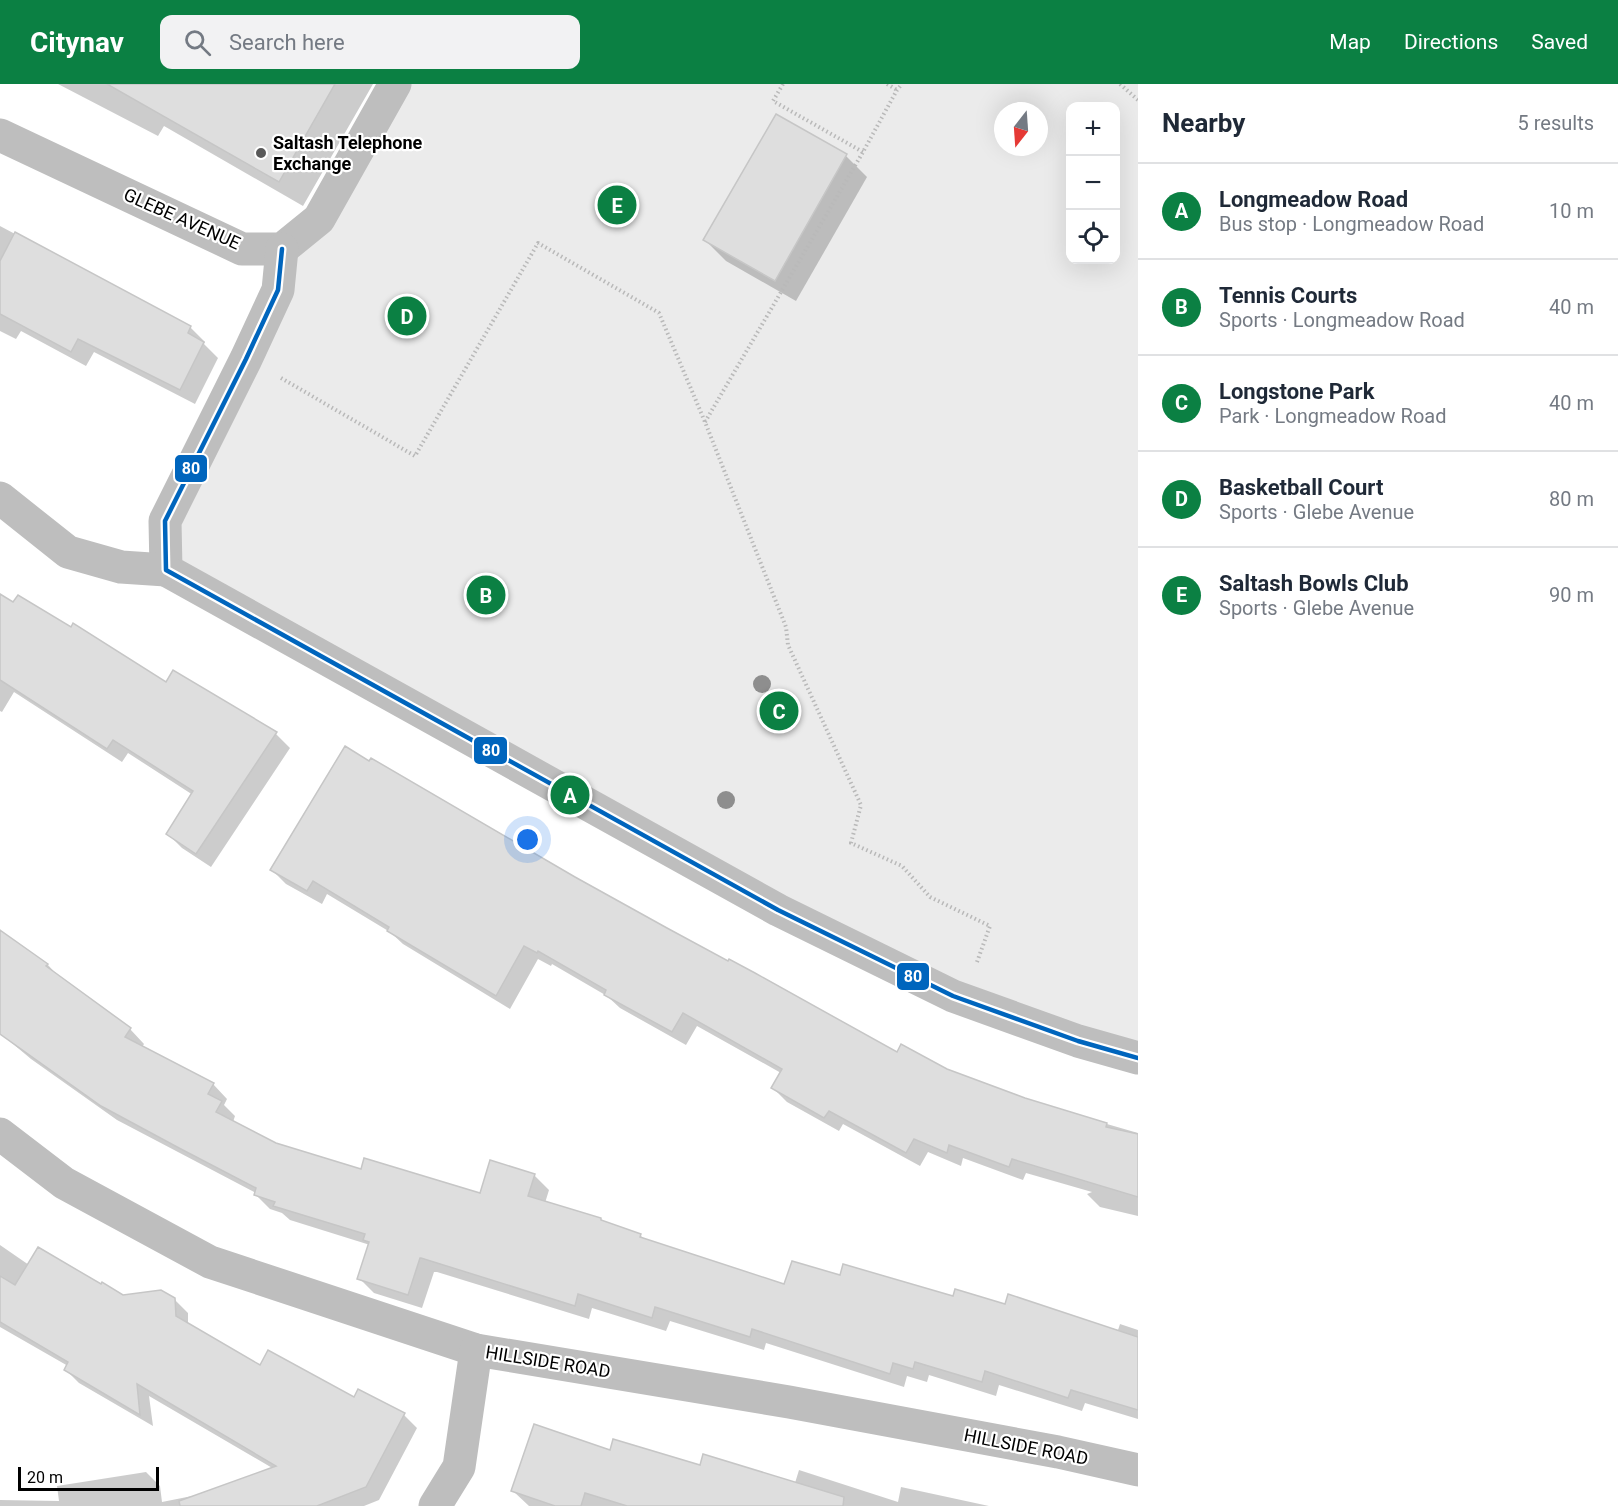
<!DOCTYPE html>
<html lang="en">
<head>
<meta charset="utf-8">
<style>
	body { margin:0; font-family:Roboto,sans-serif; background:#f2f2f3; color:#1f2937 }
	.controls { position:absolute; right:18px; top:18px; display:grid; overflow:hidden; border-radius:12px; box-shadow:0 6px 24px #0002 }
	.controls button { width:54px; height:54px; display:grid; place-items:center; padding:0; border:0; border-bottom:2px solid #e0e1e3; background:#fff; color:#1f2937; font:30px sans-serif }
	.compass { position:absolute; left:994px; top:18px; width:54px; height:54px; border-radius:50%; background:#fff; box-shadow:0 6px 24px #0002; rotate:197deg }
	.scale { position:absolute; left:18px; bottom:15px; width:141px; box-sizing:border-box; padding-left:6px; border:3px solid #000; border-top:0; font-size:16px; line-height:21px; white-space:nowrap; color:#000; -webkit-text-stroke:4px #fff; paint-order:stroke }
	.you { position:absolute; left:528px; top:756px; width:21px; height:21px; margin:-15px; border:4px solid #fff; border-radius:50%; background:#1a73e8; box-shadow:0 0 0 9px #1a73e833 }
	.badge { display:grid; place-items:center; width:39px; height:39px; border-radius:50%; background:#0b8043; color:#fff; font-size:20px; font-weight:700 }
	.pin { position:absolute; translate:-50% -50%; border:3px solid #fff; box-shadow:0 2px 6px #0006 }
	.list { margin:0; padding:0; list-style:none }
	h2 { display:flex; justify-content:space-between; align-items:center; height:78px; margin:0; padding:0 24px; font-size:26px }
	h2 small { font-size:20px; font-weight:400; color:#747a83 }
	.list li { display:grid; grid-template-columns:39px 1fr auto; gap:18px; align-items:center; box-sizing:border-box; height:96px; padding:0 24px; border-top:2px solid #e0e1e3 }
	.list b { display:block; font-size:22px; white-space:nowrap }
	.list p { margin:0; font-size:20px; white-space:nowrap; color:#747a83 }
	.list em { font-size:20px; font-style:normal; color:#747a83 }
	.icon { flex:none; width:33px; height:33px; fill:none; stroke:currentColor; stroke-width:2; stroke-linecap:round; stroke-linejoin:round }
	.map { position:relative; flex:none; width:1138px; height:1422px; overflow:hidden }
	header { display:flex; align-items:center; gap:36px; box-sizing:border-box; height:84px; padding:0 30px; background:#0b8043; color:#fff }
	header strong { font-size:28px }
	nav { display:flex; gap:33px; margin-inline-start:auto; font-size:21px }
	.search { width:420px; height:54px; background:#f2f2f3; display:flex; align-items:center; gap:15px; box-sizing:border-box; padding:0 21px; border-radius:12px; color:#747a83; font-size:22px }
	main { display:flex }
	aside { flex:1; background:#fff }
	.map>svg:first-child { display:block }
	.green { fill:#ebebeb; fill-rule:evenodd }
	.shadow { fill:#0003 }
	.building { fill:#dedede; stroke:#c6c6c6; stroke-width:1.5 }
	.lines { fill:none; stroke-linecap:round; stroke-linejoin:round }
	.path { stroke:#b9b9b9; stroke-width:4; stroke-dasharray:1.5 3; stroke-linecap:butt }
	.minor { stroke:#bebebe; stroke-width:33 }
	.bus-1-casing { stroke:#fff; stroke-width:9 }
	.bus-1 { stroke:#0065bd; stroke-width:4.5 }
	.tree { fill:#8e8e8e }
	.poi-dot { fill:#595959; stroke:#fff; stroke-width:2 }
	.labels { text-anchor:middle; stroke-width:4.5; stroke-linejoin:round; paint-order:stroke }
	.poi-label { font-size:18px; font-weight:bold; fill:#000; stroke:#fff; text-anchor:start }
	.street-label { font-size:18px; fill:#000; stroke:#fff }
	.line-badge { stroke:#fff; stroke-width:2 }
	.badge-label { font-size:16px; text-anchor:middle; font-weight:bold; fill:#fff }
</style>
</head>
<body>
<header>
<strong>Citynav</strong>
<div class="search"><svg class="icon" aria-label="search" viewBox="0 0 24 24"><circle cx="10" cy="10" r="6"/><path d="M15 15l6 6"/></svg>Search here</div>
<nav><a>Map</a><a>Directions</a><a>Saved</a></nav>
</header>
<main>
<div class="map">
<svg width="1138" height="1422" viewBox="0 0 1138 1422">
	<rect width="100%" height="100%" fill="#fff"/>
	<!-- green -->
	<path class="green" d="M395,0h743v974l-175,-58 -797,-430 41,-133 71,-147zM1070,22h46v154h-46zM1003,27h36v36h-36z"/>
	<!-- shadow -->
	<g class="shadow">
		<path d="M58,0h315l-70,122 -139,-80 -6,10z"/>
		<path d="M776,32l70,40 21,21 -71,124 -70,-40 -21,-21z"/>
		<path d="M0,142l190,101 15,15 -1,2 14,14 -23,46 -101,-52 -8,14 -65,-35 -5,8 -16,-8z"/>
		<path d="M0,511l13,10 153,79 110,50 14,14 -79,119 -29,-19 -14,-14 25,-39 -65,-42 -6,9 -108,-70 -12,20 -2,-1z"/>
		<path d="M272,786l302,8 324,176 126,46 114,33v83l-38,-9 -13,-13 5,-2 -66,-19 -3,7 -60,-22 -2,8 -33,-14 -8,14 -77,-42 -4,7 -52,-29 -14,-14 8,-15 -84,-47 -11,19 -66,-37 -13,-12 -55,-32 -1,2 -13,-7 -28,50 -107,-65 -13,-12 -63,-38 -5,10 -36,-20z"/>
		<path d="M0,848l47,32 15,16 68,49 14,15 -2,3 71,37 14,15 -3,6 11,11 -2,6 42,22 87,27 119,24 53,-20 15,15 -4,13 95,32 6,6 139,45 56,-9 165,29 104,24 1,-2 7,2 2,-6 18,6v89l-53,-16 -3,8 -83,-26 -3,11 -67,-21 -2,7 -20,-6 -3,11 -138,-44 -2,7 -94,-29 -4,10 -74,-23 -3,11 -152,-47h-3l-12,36 -48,-15 -15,-15 11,-33 -80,-25 -8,-7 -12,-4 -14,-14v-2l-139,-73 -86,-61 -31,-26z"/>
		<path d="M0,1161l29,20 94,31 51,3 14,14v12l72,42 144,48 13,13 -38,72 -15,6h-364v-6l59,1 -2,-15 89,-14 14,14 2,16 40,-8 72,-25 -125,-73 4,30 -74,-43 -13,-13 2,-4 -68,-39z"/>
		<path d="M611,1368l184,31 4,-13 99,32 3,-15 88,19h-460l-16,-15z"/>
	</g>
	<!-- building -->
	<g class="building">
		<path d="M107,0h228l-56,98z"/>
		<path d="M776,30l71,40 -72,127 -72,-41z"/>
		<path d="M15,148l176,94 -3,7 16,9 -24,48 -102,-51 -7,13 -71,-38v-53z"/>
		<path d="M0,510l13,8 5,-7 53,32 2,-4 93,59 7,-12 104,62 -81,122 -30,-20 27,-43 -80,-51 -6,9 -107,-69z"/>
		<path d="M345,662l24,15 2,-3 204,119 92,51 61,33 1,-2 26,14 142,79 4,-8 46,25 78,29 82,25 -1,4 32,7v63l-126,-38 -3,8 -60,-22 -2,8 -33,-14 -8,14 -77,-42 -5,7 -53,-30 11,-19 -99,-56 -11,19 -68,-37 2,-5 -68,-39 -1,2 -13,-7 -28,50 -109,-65 2,-4 -76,-46 -6,10 -37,-21z"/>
		<path d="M0,846l48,34 -2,2 85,62 -6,9 89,46 -6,11 14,7 -6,11 60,31 85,26 3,-11 116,35 10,-33 45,14 -7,22 73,22v2l40,14 -1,3 144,47 8,-23 48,14 3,-11 110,32 2,-7 50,15 3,-10 130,43v73l-67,-20 -3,8 -83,-27 -3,11 -67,-20 -2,7 -20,-6 -3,11 -138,-45 -2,8 -95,-30 -3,11 -74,-24 -3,12 -154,-48h-1l-12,37 -51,-16 12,-37 -6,-2 2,-6 -92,-28 2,-4 -21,-7 2,-7 -77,-40 -78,-42 -101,-72z"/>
		<path d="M38,1163l63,37 1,-2 21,13 38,-5 14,8 1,18 84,49 8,-15 86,47 4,-8 47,24 -39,74 -49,19h-137l-1,-5 97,-35 -139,-82 3,31 -76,-45 4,-8 -68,-40v-46l15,9z"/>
		<path d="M534,1340l76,26 3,-11 87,26 3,-11 141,43 -1,9h-216l-42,-13 -4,13h-26l-44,-15z"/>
	</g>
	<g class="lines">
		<!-- path -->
		<g class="path">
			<path d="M783,0l-10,17 90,51"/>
			<path d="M887,0l10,6"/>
			<path d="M1120,0l18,16"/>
			<path d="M281,294l134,78 123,-213 121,70 46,109 81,205 2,18 73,160 -10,38 51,23 28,31 60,29 -13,36"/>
			<path d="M705,338l158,-270 34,-62 5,-6"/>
		</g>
		<!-- minor -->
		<g class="minor">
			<path d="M0,51l242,114h40l37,-30 76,-135"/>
			<path d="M282,165l-4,41 -32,69 -81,162 1,49 612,340 175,86 125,45 60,17"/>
			<path d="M0,414l68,54 53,15 45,3"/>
			<path d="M0,1050l64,49 146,79 266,88 313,52 269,50 80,18"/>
			<path d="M435,1422l24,-39 17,-117"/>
		</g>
		<!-- bus-1 casing -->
		<g class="bus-1-casing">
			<path id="bus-1" d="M282,165l-4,41 -32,69 -81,162 1,49 612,340 175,86 125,45 60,17"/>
		</g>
		<!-- bus-1 -->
		<use href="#bus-1" class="bus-1"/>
	</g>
	<!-- trees -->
	<g class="tree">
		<circle cx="762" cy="600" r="9"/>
		<circle cx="726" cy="716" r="9"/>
	</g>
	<!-- markers -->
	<circle class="poi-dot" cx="261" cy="69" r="6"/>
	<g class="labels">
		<!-- poi labels -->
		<g class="poi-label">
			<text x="273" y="65">Saltash Telephone<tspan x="273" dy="21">Exchange</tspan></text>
		</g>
		<!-- street labels -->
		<g class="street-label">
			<text transform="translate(182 135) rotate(24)" y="6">GLEBE AVENUE</text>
			<text transform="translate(548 1278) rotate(9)" y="6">HILLSIDE ROAD</text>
			<text transform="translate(1026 1363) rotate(11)" y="6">HILLSIDE ROAD</text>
		</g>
	</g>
	<g class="line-badge">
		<rect x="174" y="370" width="34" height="29" rx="6" fill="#0065bd"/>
		<rect x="473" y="652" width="35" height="29" rx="6" fill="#0065bd"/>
		<rect x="896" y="878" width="34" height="29" rx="6" fill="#0065bd"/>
	</g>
	<g class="badge-label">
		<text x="191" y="390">80</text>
		<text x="491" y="672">80</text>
		<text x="913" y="898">80</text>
	</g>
</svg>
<div class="controls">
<button>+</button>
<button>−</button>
<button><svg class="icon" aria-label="locate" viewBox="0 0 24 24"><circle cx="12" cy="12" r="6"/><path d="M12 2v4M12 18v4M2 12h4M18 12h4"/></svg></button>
</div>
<svg class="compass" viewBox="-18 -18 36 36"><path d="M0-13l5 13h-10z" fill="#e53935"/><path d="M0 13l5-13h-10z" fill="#747a83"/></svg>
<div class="scale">20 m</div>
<div class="you"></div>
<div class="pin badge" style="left:570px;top:711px">A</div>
<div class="pin badge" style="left:486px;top:511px">B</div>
<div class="pin badge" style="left:779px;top:627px">C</div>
<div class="pin badge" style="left:407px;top:232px">D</div>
<div class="pin badge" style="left:617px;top:121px">E</div>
</div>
<aside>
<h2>Nearby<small>5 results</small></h2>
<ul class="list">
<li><span class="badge">A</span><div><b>Longmeadow Road</b><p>Bus stop · Longmeadow Road</p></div><em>10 m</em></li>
<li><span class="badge">B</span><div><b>Tennis Courts</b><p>Sports · Longmeadow Road</p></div><em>40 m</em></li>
<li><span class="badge">C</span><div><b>Longstone Park</b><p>Park · Longmeadow Road</p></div><em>40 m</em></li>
<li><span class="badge">D</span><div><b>Basketball Court</b><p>Sports · Glebe Avenue</p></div><em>80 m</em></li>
<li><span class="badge">E</span><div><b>Saltash Bowls Club</b><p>Sports · Glebe Avenue</p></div><em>90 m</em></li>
</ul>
</aside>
</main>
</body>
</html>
